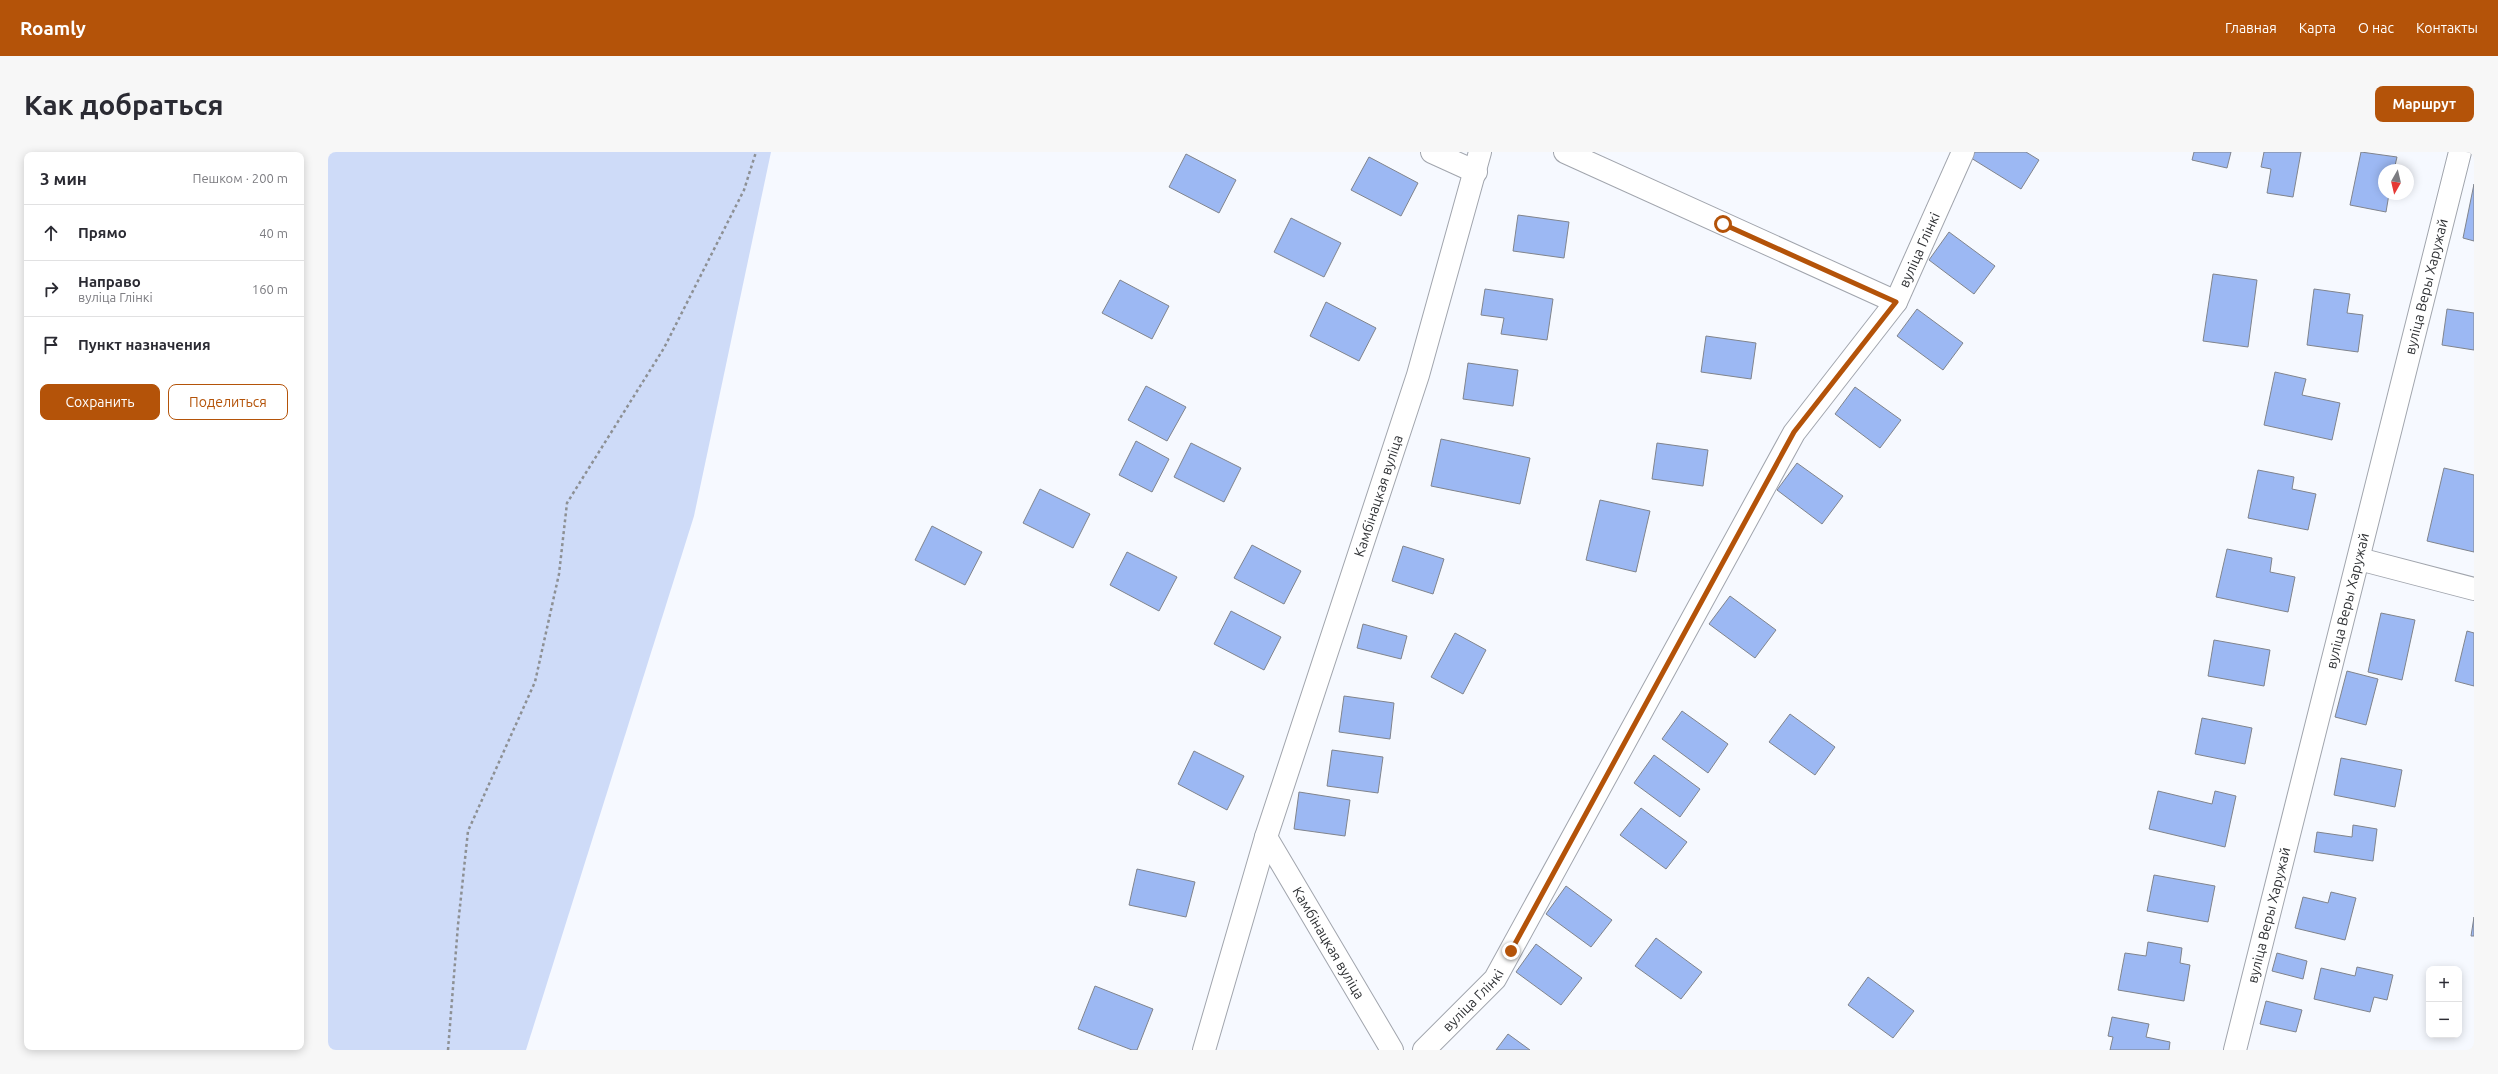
<!DOCTYPE html>
<html lang="ru">
<head>
<meta charset="utf-8">
<style>
	body { margin:0; font-family:Ubuntu,sans-serif; background:#f7f7f7; color:#2b2b33 }
	.controls { position:absolute; right:12px; bottom:12px; display:grid; overflow:hidden; border-radius:8px; box-shadow:0 2px 10px #0003 }
	.controls button { width:36px; height:36px; display:grid; place-items:center; padding:0; border:0; border-bottom:1px solid #e1e1e2; background:#fff; color:#2b2b33; font:20px sans-serif }
	.compass { position:absolute; left:2050px; top:12px; width:36px; height:36px; border-radius:50%; background:#fff; box-shadow:0 2px 10px #0003; rotate:188deg }
	.stop { position:absolute; width:12px; height:12px; margin:-9px; border:3px solid #b45309; border-radius:50%; background:#fff }
	.stop.end { background:#b45309; border-color:#fff; box-shadow:0 1px 4px #0008 }
	.list { margin:0; padding:0; list-style:none }
	h2 { display:flex; justify-content:space-between; align-items:center; height:52px; margin:0; padding:0 16px; font-size:17px }
	h2 small { font-size:13px; font-weight:400; color:#7c7c81 }
	.list li { display:grid; grid-template-columns:26px 1fr auto; gap:12px; align-items:center; box-sizing:border-box; height:56px; padding:0 16px; border-top:1px solid #e1e1e2 }
	.list b { display:block; font-size:15px; white-space:nowrap }
	.list p { margin:0; font-size:13px; white-space:nowrap; color:#7c7c81 }
	.list em { font-size:13px; font-style:normal; color:#7c7c81 }
	.actions { display:flex; gap:8px; padding:12px 16px }
	.actions a { flex:1; padding:9px 0; border:1px solid #b45309; border-radius:8px; text-align:center; font-size:14px; color:#b45309 }
	.actions .main { background:#b45309; color:#fff }
	.icon { flex:none; width:22px; height:22px; fill:none; stroke:currentColor; stroke-width:2; stroke-linecap:round; stroke-linejoin:round }
	.map { position:relative; flex:none; width:2146px; height:898px; overflow:hidden; border-radius:8px }
	header { display:flex; align-items:center; gap:24px; box-sizing:border-box; height:56px; padding:0 20px; background:#b45309; color:#fff }
	header strong { font-size:19px }
	nav { display:flex; gap:22px; margin-inline-start:auto; font-size:14px }
	.intro { display:flex; align-items:center; justify-content:space-between; box-sizing:border-box; height:96px; padding:0 24px }
	h1 { margin:0; font-size:28px }
	.button { padding:10px 18px; border-radius:8px; background:#b45309; color:#fff; font-size:14px; font-weight:700 }
	main { display:flex; gap:24px; padding:0 24px }
	aside { flex:1; background:#fff; border-radius:8px; box-shadow:0 2px 10px #0003 }
	.map>svg:first-child { display:block }
	.green { fill:#cedbf8 }
	.building { fill:#9cb8f3; stroke:#80848c }
	.lines { fill:none; stroke-linecap:round; stroke-linejoin:round }
	.minor-casing { stroke:#a1a5ad; stroke-width:24 }
	.path { stroke:#8d9094; stroke-width:2.5; stroke-dasharray:3 3; stroke-linecap:butt }
	.minor { stroke:#fff; stroke-width:22 }
	.route { stroke:#b45309; stroke-width:5 }
	.labels { text-anchor:middle; stroke-width:3; stroke-linejoin:round; paint-order:stroke }
	.street-label { font-size:14px; fill:#2f3134; stroke:#fff }
</style>
</head>
<body>
<header>
<strong>Roamly</strong>
<nav><a>Главная</a><a>Карта</a><a>О нас</a><a>Контакты</a></nav>
</header>
<div class="intro"><h1>Как добраться</h1><a class="button">Маршрут</a></div>
<main>
<aside>
<h2>3 мин<small>Пешком · 200 m</small></h2>
<ul class="list">
<li><svg class="icon" aria-label="ahead" viewBox="0 0 24 24"><path d="M12 20V5M6 11l6-6 6 6"/></svg><div><b>Прямо</b></div><em>40 m</em></li>
<li><svg class="icon" aria-label="right" viewBox="0 0 24 24"><path d="M7 20v-9h11M14 6l5 5-5 5"/></svg><div><b>Направо</b><p>вуліца Глінкі</p></div><em>160 m</em></li>
<li><svg class="icon" aria-label="arrive" viewBox="0 0 24 24"><path d="M6 21V4h12l-3 4 3 4H6"/></svg><div><b>Пункт назначения</b></div></li>
</ul>
<div class="actions"><a class="main">Сохранить</a><a>Поделиться</a></div>
</aside>
<div class="map">
<svg width="2146" height="898" viewBox="0 0 2146 898">
	<rect width="100%" height="100%" fill="#f6f9ff"/>
	<!-- green -->
	<path class="green" d="M0,0h443l-77,364 -168,534h-198z"/>
	<!-- building -->
	<g class="building">
		<path d="M1647,0h51l13,8 -18,29 -50,-31z"/>
		<path d="M1866,0h37l-4,16 -35,-8z"/>
		<path d="M1936,0h37l-8,45 -26,-4 4,-24 -10,-2z"/>
		<path d="M2033,0l36,5 -3,13h-10v24h5l-3,18 -36,-7z"/>
		<path d="M858,2l50,26 -17,33 -50,-26z"/>
		<path d="M1041,5l49,26 -17,33 -50,-26z"/>
		<path d="M2146,32v57l-11,-3z"/>
		<path d="M1190,63l51,7 -5,36 -51,-7z"/>
		<path d="M963,66l50,25 -17,34 -50,-25z"/>
		<path d="M1621,80l46,34 -21,28 -45,-34z"/>
		<path d="M1885,122l44,6 -9,67 -45,-6z"/>
		<path d="M792,128l49,26 -17,33 -50,-26z"/>
		<path d="M1157,137l68,10 -6,41 -46,-6 3,-16 -23,-3z"/>
		<path d="M1986,137l36,5 -3,19 16,2 -5,37 -51,-7z"/>
		<path d="M998,150l50,26 -17,33 -49,-25z"/>
		<path d="M1589,157l46,34 -20,27 -46,-34z"/>
		<path d="M2119,157l27,4v37l-32,-5z"/>
		<path d="M1378,184l50,7 -5,36 -50,-7z"/>
		<path d="M1140,211l50,7 -5,36 -50,-7z"/>
		<path d="M1947,220l31,7 -4,16 38,8 -8,37 -68,-15z"/>
		<path d="M818,234l40,21 -19,34 -39,-21z"/>
		<path d="M1527,235l46,33 -21,28 -45,-34z"/>
		<path d="M1113,287l89,19 -10,46 -89,-18z"/>
		<path d="M808,289l33,18 -17,33 -33,-17z"/>
		<path d="M863,291l50,25 -17,34 -50,-25z"/>
		<path d="M1329,291l51,7 -5,36 -51,-7z"/>
		<path d="M1469,311l46,33 -21,28 -45,-34z"/>
		<path d="M2116,316l30,7v77l-47,-11z"/>
		<path d="M1930,318l36,7 -2,12 24,5 -8,36 -60,-12z"/>
		<path d="M712,337l50,25 -17,34 -50,-25z"/>
		<path d="M1272,348l50,11 -14,61 -50,-12z"/>
		<path d="M604,374l50,26 -17,33 -50,-25z"/>
		<path d="M924,393l49,26 -17,33 -50,-26z"/>
		<path d="M1075,394l41,13 -11,35 -41,-13z"/>
		<path d="M1899,397l45,9 -2,14 25,5 -7,35 -72,-15z"/>
		<path d="M799,400l50,25 -18,34 -49,-26z"/>
		<path d="M1402,444l46,34 -21,28 -46,-34z"/>
		<path d="M903,459l50,26 -17,33 -50,-26z"/>
		<path d="M2053,461l34,7 -13,60 -34,-8z"/>
		<path d="M1035,472l44,12 -6,23 -44,-11z"/>
		<path d="M2139,479l7,2v53l-19,-5z"/>
		<path d="M1127,481l31,17 -23,44 -32,-17z"/>
		<path d="M1886,488l56,10 -6,36 -56,-10z"/>
		<path d="M2019,519l31,8 -12,46 -31,-8z"/>
		<path d="M1016,544l50,7 -4,36 -51,-7z"/>
		<path d="M1354,559l46,33 -20,29 -46,-34z"/>
		<path d="M1462,562l45,33 -20,28 -46,-33z"/>
		<path d="M1874,566l50,10 -7,36 -50,-10z"/>
		<path d="M1004,598l51,7 -5,36 -51,-7z"/>
		<path d="M866,599l50,25 -17,34 -49,-26z"/>
		<path d="M1326,603l46,34 -20,28 -46,-34z"/>
		<path d="M2013,606l61,12 -7,37 -61,-12z"/>
		<path d="M1830,639l54,13 3,-13 21,5 -11,51 -76,-18z"/>
		<path d="M971,640l51,8 -5,36 -51,-7z"/>
		<path d="M1313,656l46,34 -21,27 -46,-34z"/>
		<path d="M2025,673l24,4 -4,32 -59,-9 3,-20 35,5z"/>
		<path d="M809,717l58,13 -9,35 -57,-12z"/>
		<path d="M1826,723l61,11 -7,36 -61,-11z"/>
		<path d="M1238,734l46,34 -21,27 -45,-33z"/>
		<path d="M2003,740l25,6 -11,42 -50,-12 8,-31 25,6z"/>
		<path d="M2146,765v19h-3z"/>
		<path d="M1328,786l46,34 -21,27 -46,-33z"/>
		<path d="M1820,790l34,6 -2,15 10,2 -6,36 -66,-11 7,-37 21,3z"/>
		<path d="M1208,792l46,34 -21,27 -45,-33z"/>
		<path d="M1949,801l30,8 -4,18 -31,-8z"/>
		<path d="M2029,815l36,8 -6,25 -13,-3 -4,15 -56,-13 7,-31 34,8z"/>
		<path d="M1540,825l46,34 -21,27 -45,-33z"/>
		<path d="M767,834l58,23 -16,41h-5l-54,-21z"/>
		<path d="M1938,849l36,9 -6,22 -36,-8z"/>
		<path d="M1784,865l37,7 -3,13 24,5 -1,8h-59l3,-13 -5,-1z"/>
		<path d="M1180,882l22,16h-34z"/>
	</g>
	<g class="lines">
		<!-- minor casing -->
		<g class="minor-casing">
			<g id="minor">
				<path d="M1104,0l44,20"/>
				<path d="M1237,0l331,150"/>
				<path d="M2031,407l115,30"/>
				<path id="s1" d="M938,685l126,213"/>
				<path id="s2" d="M876,898l62,-213 152,-462 62,-223"/>
				<path id="s3" d="M1096,898l71,-71 299,-546 102,-131 67,-150"/>
				<path id="s4" d="M1907,898l225,-898"/>
			</g>
		</g>
		<!-- path -->
		<path class="path" d="M120,898l10,-125 10,-94 67,-149 24,-108 8,-71 97,-155 80,-158 12,-38"/>
		<!-- minor -->
		<use href="#minor" class="minor"/>
	</g>
	<g class="lines">
		<!-- route -->
		<path class="route" d="M1183,799l283,-519 102,-130 -173,-78"/>
	</g>
	<g class="labels">
		<!-- street labels -->
		<g class="street-label">
			<text dy="5" stroke="none"><textPath href="#s3" startOffset="946">вуліца Глінкі</textPath></text>
			<text dy="5" stroke="none"><textPath href="#s4" startOffset="787">вуліца Веры Харужай</textPath></text>
			<text dy="5" stroke="none"><textPath href="#s2" startOffset="581">Камбінацкая вуліца</textPath></text>
			<text dy="5" stroke="none"><textPath href="#s4" startOffset="463">вуліца Веры Харужай</textPath></text>
			<text dy="5" stroke="none"><textPath href="#s4" startOffset="139">вуліца Веры Харужай</textPath></text>
			<text dy="5" stroke="none"><textPath href="#s1" startOffset="123">Камбінацкая вуліца</textPath></text>
			<text dy="5" stroke="none"><textPath href="#s3" startOffset="70">вуліца Глінкі</textPath></text>
		</g>
	</g>
</svg>
<div class="controls">
<button>+</button>
<button>−</button>
</div>
<svg class="compass" viewBox="-18 -18 36 36"><path d="M0-13l5 13h-10z" fill="#e53935"/><path d="M0 13l5-13h-10z" fill="#7c7c81"/></svg>
<div class="stop" style="left:1395px;top:72px"></div>
<div class="stop end" style="left:1183px;top:799px"></div>
</div>
</main>
</body>
</html>
